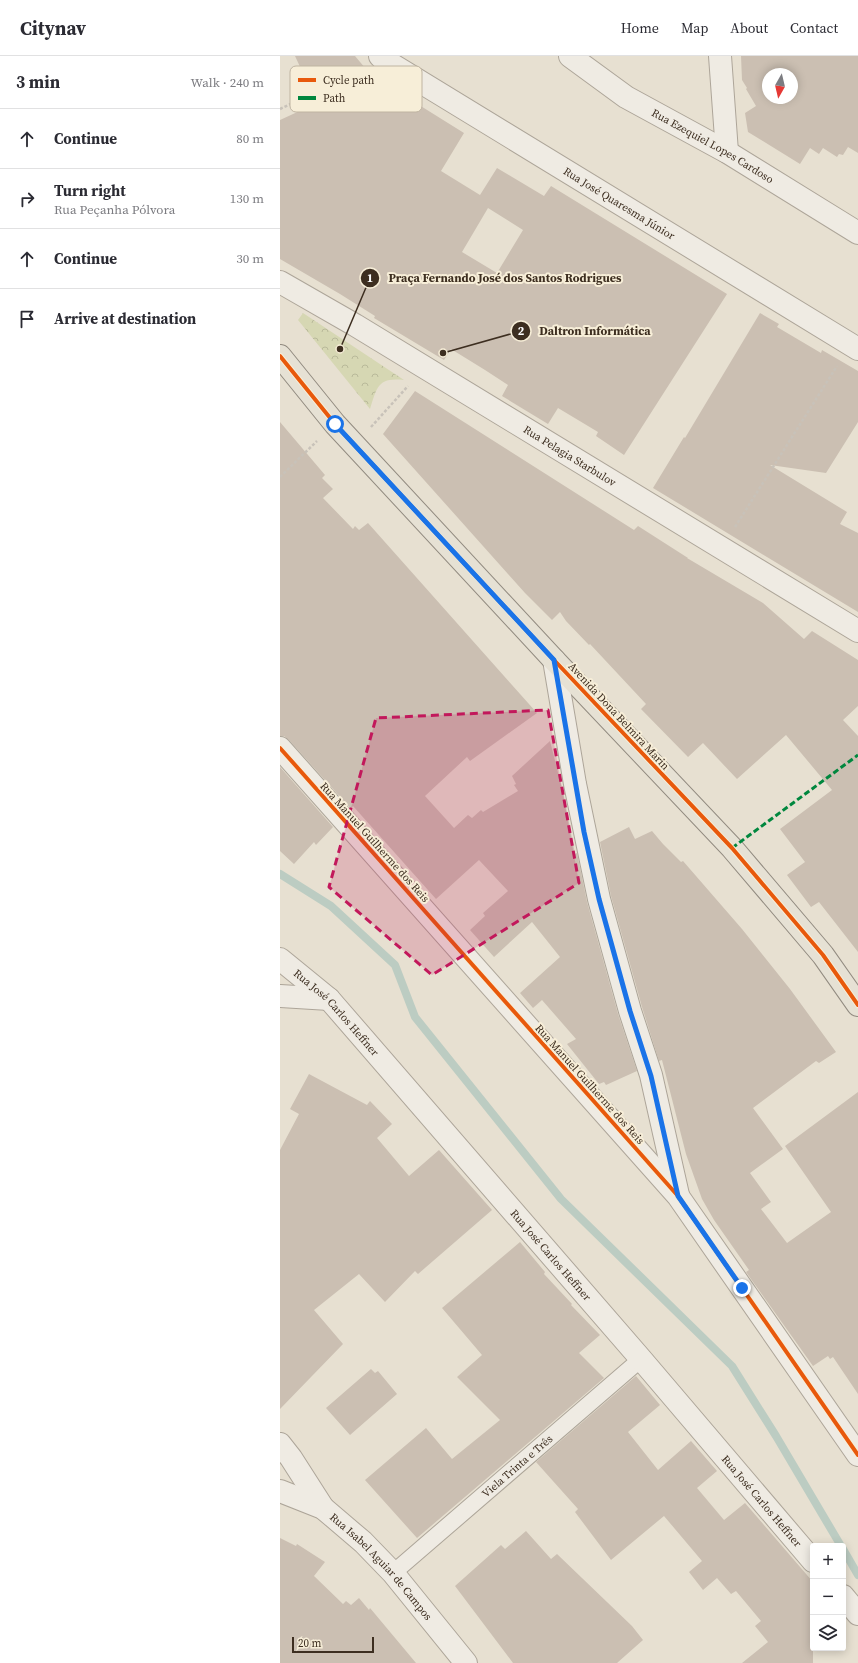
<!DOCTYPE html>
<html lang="en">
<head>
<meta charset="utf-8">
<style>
	body { margin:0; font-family:"Source Serif 4",serif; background:#f2f2f3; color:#2b2b33 }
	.controls { position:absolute; right:12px; bottom:12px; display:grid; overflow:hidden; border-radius:4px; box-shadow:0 2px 10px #0003 }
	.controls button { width:36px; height:36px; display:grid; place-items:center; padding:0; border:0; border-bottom:1px solid #e1e1e2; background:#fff; color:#2b2b33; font:20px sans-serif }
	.compass { position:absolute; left:482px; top:12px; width:36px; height:36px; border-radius:50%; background:#fff; box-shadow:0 2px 10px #0003; rotate:188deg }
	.scale { position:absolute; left:12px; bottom:10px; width:82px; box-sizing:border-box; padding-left:4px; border:2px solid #3d2e20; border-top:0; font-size:11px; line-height:14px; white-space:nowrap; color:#3d2e20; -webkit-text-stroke:3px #f7eed8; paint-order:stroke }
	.stop { position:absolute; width:12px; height:12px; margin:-9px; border:3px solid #1a73e8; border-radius:50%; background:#fff }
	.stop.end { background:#1a73e8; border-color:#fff; box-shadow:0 1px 4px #0008 }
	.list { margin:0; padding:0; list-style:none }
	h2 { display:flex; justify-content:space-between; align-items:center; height:52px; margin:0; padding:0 16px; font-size:17px }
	h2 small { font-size:13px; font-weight:400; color:#7c7c81 }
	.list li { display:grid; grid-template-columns:26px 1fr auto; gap:12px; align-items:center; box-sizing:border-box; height:60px; padding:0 16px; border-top:1px solid #e1e1e2 }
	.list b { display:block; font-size:15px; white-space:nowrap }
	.list p { margin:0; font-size:13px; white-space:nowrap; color:#7c7c81 }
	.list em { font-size:13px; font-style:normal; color:#7c7c81 }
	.icon { flex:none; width:22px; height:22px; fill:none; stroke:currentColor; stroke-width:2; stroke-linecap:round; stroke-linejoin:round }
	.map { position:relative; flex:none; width:578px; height:1607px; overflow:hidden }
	header { display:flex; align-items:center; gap:24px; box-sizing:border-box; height:56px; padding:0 20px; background:#fff; border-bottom:1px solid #e1e1e2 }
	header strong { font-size:19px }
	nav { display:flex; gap:22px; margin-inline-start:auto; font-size:14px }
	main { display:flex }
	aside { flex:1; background:#fff }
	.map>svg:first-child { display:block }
	.park { fill:url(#park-crowns) }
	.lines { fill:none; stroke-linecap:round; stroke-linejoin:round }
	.stream { stroke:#bcccc2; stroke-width:8 }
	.building { fill:#cbbfb2; fill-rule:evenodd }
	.service-casing { stroke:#ada599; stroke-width:18 }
	.minor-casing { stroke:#ada599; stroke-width:24 }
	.tertiary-casing { stroke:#ada599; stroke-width:24 }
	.primary-casing { stroke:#928b80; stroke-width:24 }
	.path { stroke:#c8c2b9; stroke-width:2.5; stroke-dasharray:3 2; stroke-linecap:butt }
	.service { stroke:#efebe3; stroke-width:16 }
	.minor { stroke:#efebe3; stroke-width:22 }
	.tertiary { stroke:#efebe3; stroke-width:22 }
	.primary { stroke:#e6e1d4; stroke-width:22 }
	.quiet { stroke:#00873e; stroke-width:3; stroke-dasharray:6 3; stroke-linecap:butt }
	.cycleway-casing { stroke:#f7eed8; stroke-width:6 }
	.cycleway { stroke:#e8590c; stroke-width:4 }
	.route { stroke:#1a73e8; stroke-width:5 }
	.marked { fill:#c2185b; fill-opacity:0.2; stroke:#c2185b; stroke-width:3; stroke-dasharray:8 5; stroke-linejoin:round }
	.labels { text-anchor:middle; stroke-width:4; stroke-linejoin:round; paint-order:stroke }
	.street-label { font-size:11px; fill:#3d2e20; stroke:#f7eed8 }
	.key { fill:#f7eed8; stroke:#bfb4a1; stroke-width:1 }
	.key-label { font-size:11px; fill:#3d2e20 }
	.leader { fill:none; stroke:#3d2e20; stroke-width:1.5 }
	.callout-dot { fill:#3d2e20; stroke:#f7eed8; stroke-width:1.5 }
	.mark-label { font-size:12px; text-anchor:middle; font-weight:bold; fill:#fff }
	.callout-label { font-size:12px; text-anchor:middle; font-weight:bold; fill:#3d2e20; stroke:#f7eed8; stroke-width:4; stroke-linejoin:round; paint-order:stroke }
</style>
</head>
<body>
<header>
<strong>Citynav</strong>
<nav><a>Home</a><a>Map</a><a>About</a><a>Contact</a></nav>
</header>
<main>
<aside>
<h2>3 min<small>Walk · 240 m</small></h2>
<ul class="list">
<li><svg class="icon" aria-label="ahead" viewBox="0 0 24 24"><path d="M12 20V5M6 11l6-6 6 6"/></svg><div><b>Continue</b></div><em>80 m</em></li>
<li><svg class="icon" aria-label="right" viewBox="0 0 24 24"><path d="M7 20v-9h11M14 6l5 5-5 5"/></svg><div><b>Turn right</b><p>Rua Peçanha Pólvora</p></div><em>130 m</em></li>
<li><svg class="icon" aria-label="ahead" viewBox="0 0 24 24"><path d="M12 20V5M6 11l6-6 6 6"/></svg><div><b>Continue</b></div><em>30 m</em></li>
<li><svg class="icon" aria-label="arrive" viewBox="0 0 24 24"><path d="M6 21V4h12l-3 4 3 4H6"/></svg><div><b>Arrive at destination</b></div></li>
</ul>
</aside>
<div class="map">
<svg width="578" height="1607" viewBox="0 0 578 1607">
	<defs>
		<pattern id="park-crowns" width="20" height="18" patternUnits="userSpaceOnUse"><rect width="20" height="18" fill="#d6d7b3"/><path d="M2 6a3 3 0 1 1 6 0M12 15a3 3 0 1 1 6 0" fill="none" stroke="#b9b99a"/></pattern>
	</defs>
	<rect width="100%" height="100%" fill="#e7e0d1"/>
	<!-- park -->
	<path class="park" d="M23,257l101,67c-27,-3 -27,8 -34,29l-72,-89z"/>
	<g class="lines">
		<!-- stream -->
		<g class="stream">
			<path d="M0,818l51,32 64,59 20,52 146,182 171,167 44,70 65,110"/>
			<path d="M563,1493l15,26"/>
		</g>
	</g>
	<!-- building -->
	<g class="building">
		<path d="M15,0h60l16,19 93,58 -23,38 39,24 17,-27 47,28 7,-10 176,108 -103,161 -28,-19 2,-4 -40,-24 -10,16 -46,-28 6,-11 -23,-15 -34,-21 -7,11 -70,-42 1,-2 -35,-22 -60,-35v-139l37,-17zM208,152l35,22 -26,43 -35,-21z"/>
		<path d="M461,0h117v97l-10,-6 -5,8 -4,-1 -2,3 -14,-9 -4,6 -9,-6 -10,16 -52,-32 -3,-19 11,-7 -10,-17 1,-1 -5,-8zM488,18h24v24h-24z"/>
		<path d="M480,257l19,11 -2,3 44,26 1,-3 36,21v51l-32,51 -56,-8 77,47 -7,12 18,9v79l-205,-124 31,-51 1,1z"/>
		<path d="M135,335l219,139 4,-4 50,32h-1l76,45 41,36 8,-8 46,29v46l-15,14 15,16v216l-39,-50 -8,5 -24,-32 18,-13 -25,-33 52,-39 -46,-55 -49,44 -34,-36 -15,14 -47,-48 5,-5 -56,-60 -1,1 -23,-24 -6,-9 -8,8 -27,-27 -142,-159z"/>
		<path d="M0,366l45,53 -3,3 11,11 -10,9 30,31 2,-3 4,4 9,-7 169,190 -67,48 -3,-4 -42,39 29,32 14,-13 4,3 9,-8 2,2 35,-21 -4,-6 2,-1 -4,-8 38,-35 14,55 11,58 2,-1 10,49 31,112 19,57 -31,14 -2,-3 -5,2 -32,-40 9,-5 -34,-39 -9,8 -13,-15 40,-36 -28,-35 -38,35 -24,-27 15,-14 -2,-3 25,-22 -29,-31 -43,39 -83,-93 -2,3 -62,-69 -5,-4h-4z"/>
		<path d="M0,711l53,60 -17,18 -2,-3 -20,22 -14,-13z"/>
		<path d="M349,771l6,12 17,-8 11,13 18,18 2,-1 59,68 48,60 46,63 -17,11 -3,-2 -63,47 30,41 -33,24 21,29 -10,7 26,34 44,-31 -46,-66 73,-54v302l-25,-37 -3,2 -2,-3 -15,10 -67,-94 3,-2 -35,-50 -12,-21 -16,-45 -24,-94 -3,1 -17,-54 -31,-111 -11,-54z"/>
		<path d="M29,1018l58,31 3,-4 22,23 -15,14 32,38 30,-26 53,60 -74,64 -3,-3 -30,31 -26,-28 -45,36 29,34 -63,65v-259l19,-36 -9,-5z"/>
		<path d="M240,1186l25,30 -1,2 28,30 -1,1 29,30 -21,18 25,25 -187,160 -52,-58 61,-52 26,31 48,-39 -43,-43 25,-22 -40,-47z"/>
		<path d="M91,1313l4,4 3,-2 19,23 -47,41 -24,-27z"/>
		<path d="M356,1320l24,29 -32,27 30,38 33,-29 26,30 -20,17 27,32 21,-17 68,79v81h-71l26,-21 -13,-16 6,-5 -25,-30 -5,3 -14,-16 -14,12 -14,-18 13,-11 -38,-45 -53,44 -36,-48 3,-3 -42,-47z"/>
		<path d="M246,1475l25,28 6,-5 75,72 11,14 -26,23h-104l-58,-77 46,-41 4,4z"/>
		<path d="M0,1482l16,8 1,-2 28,18 -11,14 29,28 3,-3 5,4 8,-7 10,12 1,-2 46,55h-136z"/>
	</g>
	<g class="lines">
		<!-- service casing -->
		<g class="service-casing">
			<g id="service">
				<path id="s1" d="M113,1517l248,-214"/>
			</g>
		</g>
		<!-- minor casing -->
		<g class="minor-casing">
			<g id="minor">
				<path id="s2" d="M100,0l3,3 475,290"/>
				<path id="s3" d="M290,0l56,41 101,55 131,81"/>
				<path d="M440,0l7,96"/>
				<path id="s4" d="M0,226l75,43 503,306"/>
				<path d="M274,604l21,124 24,115 31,112 21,64 27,120"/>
				<path d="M0,692l398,448 180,259"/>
				<path id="s5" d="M0,903l49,40 312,360 172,202"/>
				<path d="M0,940l49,3"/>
				<path d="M0,1388l11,14 32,50"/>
				<path d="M563,1540l15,18"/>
			</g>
		</g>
		<!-- tertiary casing -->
		<g class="tertiary-casing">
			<g id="tertiary">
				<path id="s6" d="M0,1435l43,17 40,34 30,31 73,90"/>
			</g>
		</g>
		<!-- primary casing -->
		<g class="primary-casing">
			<path id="primary" d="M0,300l55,68 219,236 178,188 91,107 35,50"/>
		</g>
		<!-- path -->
		<g class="path">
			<path d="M0,53l79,-38"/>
			<path d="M91,371l37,-41"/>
			<path d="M0,421l37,-36"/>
			<path d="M455,471l102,-161"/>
		</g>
		<!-- service -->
		<use href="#service" class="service"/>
		<!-- minor -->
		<use href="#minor" class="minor"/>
		<!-- tertiary -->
		<use href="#tertiary" class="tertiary"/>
		<!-- primary -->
		<use href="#primary" class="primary"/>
		<!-- quiet -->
		<path class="quiet" d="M452,792l126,-93"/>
		<!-- cycleway casing -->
		<g class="cycleway-casing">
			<g id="cycleway">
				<path d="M0,300l55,68 219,236 178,188 91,107 35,50"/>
				<path d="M0,692l398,448 180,259"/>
			</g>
		</g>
		<!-- cycleway -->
		<use href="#cycleway" class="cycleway"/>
	</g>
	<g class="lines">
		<!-- route -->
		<path class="route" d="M55,368l219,236 30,172 15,67 31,112 21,65 27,120 64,92"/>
	</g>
	<!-- marked area -->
	<path class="marked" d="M268,654l31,173 -147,92 -103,-88 47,-169z"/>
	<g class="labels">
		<!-- street labels -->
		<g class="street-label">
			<text dy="4" stroke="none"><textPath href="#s3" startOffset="169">Rua Ezequiel Lopes Cardoso</textPath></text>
			<text dy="4" stroke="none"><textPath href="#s2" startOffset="281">Rua José Quaresma Júnior</textPath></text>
			<text dy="4" stroke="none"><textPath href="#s4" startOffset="338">Rua Pelagia Starbulov</textPath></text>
			<text transform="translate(339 660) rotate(47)" y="4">Avenida Dona Belmira Marin</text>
			<text transform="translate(95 786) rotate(48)" y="4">Rua Manuel Guilherme dos Reis</text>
			<text dy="4" stroke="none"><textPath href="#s5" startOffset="78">Rua José Carlos Heffner</textPath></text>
			<text transform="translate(310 1028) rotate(48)" y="4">Rua Manuel Guilherme dos Reis</text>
			<text dy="4" stroke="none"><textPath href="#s5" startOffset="402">Rua José Carlos Heffner</textPath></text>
			<text dy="4" stroke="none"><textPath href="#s1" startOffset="164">Viela Trinta e Três</textPath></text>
			<text dy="4" stroke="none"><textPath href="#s5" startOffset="726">Rua José Carlos Heffner</textPath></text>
			<text dy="4" stroke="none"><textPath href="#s6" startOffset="129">Rua Isabel Aguiar de Campos</textPath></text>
		</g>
	</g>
	<!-- legend -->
	<rect x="10" y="10" width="132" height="46" rx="6" class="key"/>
	<rect x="18" y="22" width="18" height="4" fill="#e8590c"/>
	<rect x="18" y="40" width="18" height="4" fill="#00873e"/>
	<g class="key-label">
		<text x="43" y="28">Cycle path</text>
		<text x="43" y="46">Path</text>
	</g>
	<!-- callouts -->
	<path class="leader" d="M60 293L90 222M163 297L241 275"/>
	<g class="callout-dot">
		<circle cx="60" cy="293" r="4"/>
		<circle cx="163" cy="297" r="4"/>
		<circle cx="90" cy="222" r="10"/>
		<circle cx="241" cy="275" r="10"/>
	</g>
	<g class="mark-label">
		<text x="90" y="226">1</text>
		<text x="241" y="279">2</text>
	</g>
	<g class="callout-label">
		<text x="225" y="226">Praça Fernando José dos Santos Rodrigues</text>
		<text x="315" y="279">Daltron Informática</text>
	</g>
</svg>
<div class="controls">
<button>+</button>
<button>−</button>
<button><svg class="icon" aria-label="layers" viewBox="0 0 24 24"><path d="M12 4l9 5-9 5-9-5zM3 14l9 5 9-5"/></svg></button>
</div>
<svg class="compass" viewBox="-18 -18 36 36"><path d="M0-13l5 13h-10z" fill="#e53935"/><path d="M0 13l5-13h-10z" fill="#7c7c81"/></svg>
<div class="scale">20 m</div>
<div class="stop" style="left:55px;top:368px"></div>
<div class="stop end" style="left:462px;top:1232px"></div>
</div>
</main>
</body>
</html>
